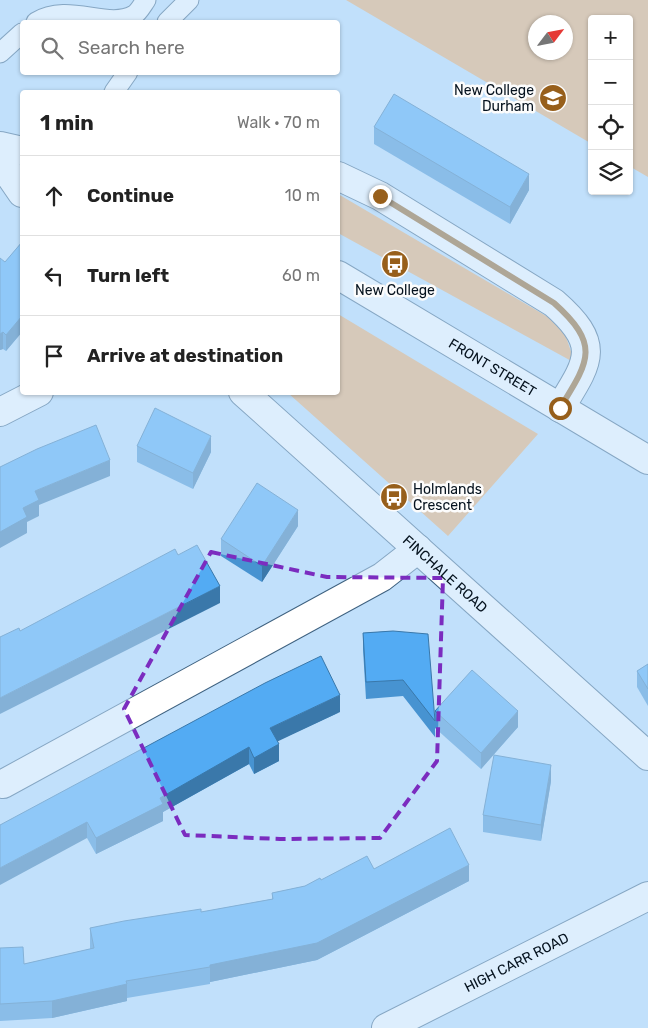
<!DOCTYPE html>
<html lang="en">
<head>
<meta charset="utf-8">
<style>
	body { margin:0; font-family:Rubik,sans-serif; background:#f2f2f2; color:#222 }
	.controls { position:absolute; right:15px; top:15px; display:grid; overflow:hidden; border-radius:5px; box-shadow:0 1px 4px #0004 }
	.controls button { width:45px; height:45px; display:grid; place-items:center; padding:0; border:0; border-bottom:1px solid #e0e0e0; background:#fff; color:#222; font:25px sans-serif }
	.compass { position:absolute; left:528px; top:15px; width:45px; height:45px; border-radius:50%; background:#fff; box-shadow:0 1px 4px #0004; rotate:58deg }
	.stop { position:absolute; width:15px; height:15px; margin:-11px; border:4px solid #975f1b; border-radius:50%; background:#fff }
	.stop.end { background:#975f1b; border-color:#fff; box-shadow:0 1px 5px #0008 }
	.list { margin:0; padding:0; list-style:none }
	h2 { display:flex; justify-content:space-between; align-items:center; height:65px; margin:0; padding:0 20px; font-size:21px }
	h2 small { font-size:16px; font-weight:400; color:#767676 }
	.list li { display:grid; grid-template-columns:32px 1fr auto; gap:15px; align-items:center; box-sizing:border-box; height:80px; padding:0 20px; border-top:1px solid #e0e0e0 }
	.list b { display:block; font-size:19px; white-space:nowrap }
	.list em { font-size:16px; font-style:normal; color:#767676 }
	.icon { flex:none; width:28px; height:28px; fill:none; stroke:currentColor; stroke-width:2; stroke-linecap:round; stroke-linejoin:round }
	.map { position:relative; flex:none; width:648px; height:1028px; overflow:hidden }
	.search { position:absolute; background:#fff; box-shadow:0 1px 4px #0004; left:20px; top:20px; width:320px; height:55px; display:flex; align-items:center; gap:12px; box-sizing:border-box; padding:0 18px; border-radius:5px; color:#767676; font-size:19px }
	.panel { position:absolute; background:#fff; box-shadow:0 1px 4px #0004; left:20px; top:90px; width:320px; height:305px; border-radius:5px }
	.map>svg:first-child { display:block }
	.green { fill:#efae6a; fill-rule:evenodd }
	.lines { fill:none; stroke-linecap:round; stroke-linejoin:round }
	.lane-casing { stroke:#3f6280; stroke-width:21 }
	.street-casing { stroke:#3f6280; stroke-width:30 }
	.secondary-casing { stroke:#3f6280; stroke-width:30 }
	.lane { stroke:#fff; stroke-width:19 }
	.street { stroke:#fff; stroke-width:28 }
	.secondary { stroke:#fff; stroke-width:28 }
	.wall { fill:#4793d1 }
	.shaded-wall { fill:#3a78aa }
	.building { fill:#53abf3; stroke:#3a78aa }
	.route { stroke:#975f1b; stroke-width:6 }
	.marked { fill:none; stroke:#7b2cbf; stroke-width:4; stroke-dasharray:10 6; stroke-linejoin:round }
	.labels { text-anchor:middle; stroke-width:5; stroke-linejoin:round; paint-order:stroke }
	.poi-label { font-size:14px; fill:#05121e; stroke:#fcfcfc; text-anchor:end }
	.street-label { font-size:14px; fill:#05121e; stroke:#fcfcfc }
</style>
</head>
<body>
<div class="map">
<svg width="648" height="1028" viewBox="0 0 648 1028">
	<rect width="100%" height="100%" fill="#c1e0fb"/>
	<!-- green -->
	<g class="green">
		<path d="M346,0h302v177l-19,-11v-147h-37v125zM536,22h30v30h-30z"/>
		<path d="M338,194l210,123 17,17 10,29 -237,-130z"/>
		<path d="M338,314l200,120 -90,102 -160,-143 50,-1z"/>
	</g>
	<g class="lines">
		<!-- lane casing -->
		<g class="lane-casing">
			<g id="lane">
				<path d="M36,22c33,-20 71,8 98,-7 5,-3 9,-11 12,-15"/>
				<path d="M167,22l22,-22"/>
				<path d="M0,53l22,-20"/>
				<path d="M114,92l14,-20"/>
			</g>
		</g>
		<!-- street casing -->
		<g class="street-casing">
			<g id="street">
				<path d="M338,176l42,20 174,107c48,42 35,58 6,105"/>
				<path d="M0,412l39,-20"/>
				<path d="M3,784l379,-207 36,-28"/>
			</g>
		</g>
		<!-- secondary casing -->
		<g class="secondary-casing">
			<g id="secondary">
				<path d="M0,146l22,5"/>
				<path d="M0,161l22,32"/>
				<path id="s1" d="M338,275l310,185"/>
				<path id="s2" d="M243,392l405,364"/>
				<path id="s3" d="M386,1028l262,-132"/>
			</g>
		</g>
		<!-- lane -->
		<use href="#lane" class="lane"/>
		<!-- street -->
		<use href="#street" class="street"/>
		<!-- secondary -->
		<use href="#secondary" class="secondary"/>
	</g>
	<!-- wall -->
	<g class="wall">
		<path d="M374,127l155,63 -19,34 -136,-80z"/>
		<path d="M22,242v90l-16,19 -3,-2 -3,1 5,-88z"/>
		<path d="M137,446l74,6 -18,37 -56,-27z"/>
		<path d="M298,526l-36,56 -41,-26v-17z"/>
		<path d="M393,631l42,90v16l-32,-41 -37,3 -3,-50v-16z"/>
		<path d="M648,664v42l-11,-19v-16z"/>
		<path d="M435,711l83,16 -37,42 -46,-41z"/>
		<path d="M340,712l-63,29 2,20 -25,13 -5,-10 -86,48v9l-67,33 -9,-16 -87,-13z"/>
		<path d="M551,781l-10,60 -58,-9v-17z"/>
		<path d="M374,869l95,12 -152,79 -107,22v2l-83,14v3l-75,17 -52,3v-73l24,16 66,-15v-21l111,-16 71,-13v-6l33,-7 16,-6z"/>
	</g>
	<!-- shaded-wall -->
	<g class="shaded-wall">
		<path d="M529,174v16l-19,34v-17z"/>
		<path d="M22,316v16l-16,19v-16z"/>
		<path d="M3,332v17l-3,1v-16z"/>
		<path d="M211,436v16l-18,37v-16z"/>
		<path d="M110,460v16l-71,29v11l-12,6v11l-27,15v-16l23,-24 12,-17z"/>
		<path d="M298,510v16l-36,56v-16z"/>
		<path d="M220,586v17l-220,111v-16z"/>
		<path d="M340,695v17l-70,33v-17z"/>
		<path d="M518,711v16l-37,42v-16z"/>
		<path d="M279,744v17l-25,13v-16z"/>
		<path d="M249,747v17l-86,48v9l-67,33v-16l64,-40z"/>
		<path d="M551,765v16l-10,60v-16z"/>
		<path d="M87,822v16l-87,47v-17z"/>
		<path d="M469,865v16l-152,79 -107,22v-17z"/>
		<path d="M127,984v17l-75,17v-17z"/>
	</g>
	<!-- building -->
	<g class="building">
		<path d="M394,94l135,80 -19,33 -136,-80z"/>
		<path d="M22,242v74l-16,19 -3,-3 -3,2v-76l5,4z"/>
		<path d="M155,408l56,28 -18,37 -56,-27z"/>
		<path d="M96,425l14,35 -75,31 4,9 -16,8 4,9 -27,15v-65l37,-18z"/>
		<path d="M257,483l41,27 -36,56 -41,-27z"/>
		<path d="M197,545l23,41 -220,112v-61l19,-9 1,3 155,-82 3,6z"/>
		<path d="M393,631l35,3 7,87 -32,-41 -37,2 -3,-49z"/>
		<path d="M321,656l19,39 -70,33 9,16 -25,14 -5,-11 -89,51 3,6 -67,34 -9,-16 -87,46v-43l265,-142z"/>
		<path d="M648,664v25l-11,-18z"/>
		<path d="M472,670l46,41 -37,42 -46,-42z"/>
		<path d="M494,755l57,10 -10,60 -58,-10z"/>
		<path d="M450,828l19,37 -152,78 -107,22v2l-84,14 1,3 -75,17 -52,3v-56l23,-1 1,17 70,-16 -4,-20 34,-7 77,-12v3l72,-13 -1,-6 33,-7 15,-8 1,2 46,-24 7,13z"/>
	</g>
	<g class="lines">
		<!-- route -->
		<path class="route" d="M380,196l174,107c47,42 35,58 6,105"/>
	</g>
	<!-- marked area -->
	<path d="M0 0H648V1028H0ZM211,552l116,25 116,1 -6,183 -57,77 -100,1 -95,-4 -61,-126z" fill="#c1e0fb" fill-opacity=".55" fill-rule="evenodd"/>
	<path class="marked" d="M211,552l116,25 116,1 -6,183 -57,77 -100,1 -95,-4 -61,-126z"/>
	<!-- icons -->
	<defs>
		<g id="university-disc" transform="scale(1.4375)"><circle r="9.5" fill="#975f1b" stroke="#fcfcfc"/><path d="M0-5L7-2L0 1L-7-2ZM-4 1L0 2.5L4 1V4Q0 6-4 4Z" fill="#fff"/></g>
		<g id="bus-disc" transform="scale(1.4375)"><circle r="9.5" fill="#975f1b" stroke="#fcfcfc"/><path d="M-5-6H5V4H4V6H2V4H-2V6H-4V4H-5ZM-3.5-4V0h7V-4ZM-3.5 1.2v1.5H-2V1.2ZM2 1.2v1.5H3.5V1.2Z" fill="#fff"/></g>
	</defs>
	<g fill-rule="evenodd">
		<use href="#university-disc" x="553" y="98"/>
		<use href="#bus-disc" x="395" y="264"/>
		<use href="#bus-disc" x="394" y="497"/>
	</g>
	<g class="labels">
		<!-- poi labels -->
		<g class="poi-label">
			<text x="534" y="95">New College<tspan x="534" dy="16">Durham</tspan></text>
			<text x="395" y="295" text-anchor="middle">New College</text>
			<text x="413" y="494" text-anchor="start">Holmlands<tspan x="413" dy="16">Crescent</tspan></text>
		</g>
		<!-- street labels -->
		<g class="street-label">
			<text dy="5" stroke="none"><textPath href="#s1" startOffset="180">FRONT STREET</textPath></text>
			<text dy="5" stroke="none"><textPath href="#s2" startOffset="272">FINCHALE ROAD</textPath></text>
			<text dy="5" stroke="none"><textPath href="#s3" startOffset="146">HIGH CARR ROAD</textPath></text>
		</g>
	</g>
</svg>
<div class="controls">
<button>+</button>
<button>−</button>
<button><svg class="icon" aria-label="locate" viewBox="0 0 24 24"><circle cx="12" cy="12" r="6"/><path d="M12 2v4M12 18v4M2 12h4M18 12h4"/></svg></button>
<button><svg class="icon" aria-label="layers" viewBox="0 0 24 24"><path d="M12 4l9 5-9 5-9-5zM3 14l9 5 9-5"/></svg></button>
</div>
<svg class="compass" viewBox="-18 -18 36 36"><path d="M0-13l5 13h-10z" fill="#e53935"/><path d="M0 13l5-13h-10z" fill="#767676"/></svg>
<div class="stop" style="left:560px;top:408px"></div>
<div class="stop end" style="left:380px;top:196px"></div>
<div class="search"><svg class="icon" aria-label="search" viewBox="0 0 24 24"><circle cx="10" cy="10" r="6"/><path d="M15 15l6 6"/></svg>Search here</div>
<section class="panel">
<h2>1 min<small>Walk · 70 m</small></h2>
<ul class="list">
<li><svg class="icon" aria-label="ahead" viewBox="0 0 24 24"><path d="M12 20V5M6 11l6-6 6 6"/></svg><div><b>Continue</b></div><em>10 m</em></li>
<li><svg class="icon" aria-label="left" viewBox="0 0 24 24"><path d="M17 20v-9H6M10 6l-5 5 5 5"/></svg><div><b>Turn left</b></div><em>60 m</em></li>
<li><svg class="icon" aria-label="arrive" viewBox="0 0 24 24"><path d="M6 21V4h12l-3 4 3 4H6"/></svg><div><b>Arrive at destination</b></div></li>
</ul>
</section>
</div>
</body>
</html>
